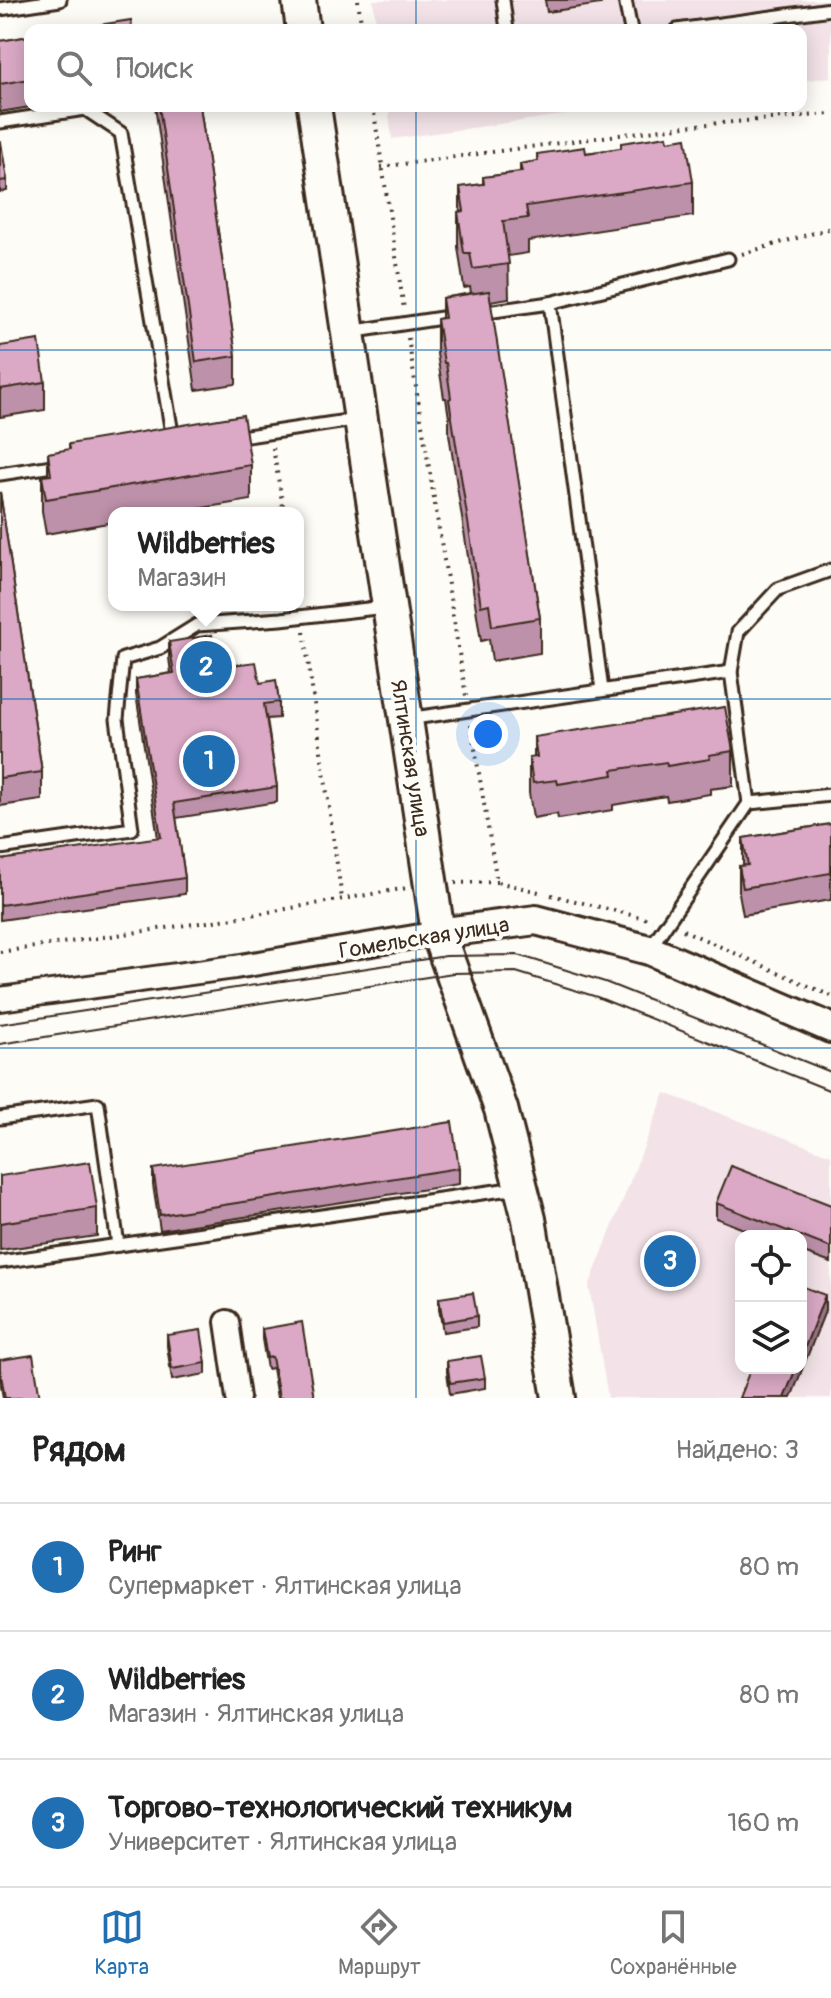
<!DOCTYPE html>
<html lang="ru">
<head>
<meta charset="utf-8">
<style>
	body { margin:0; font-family:Pangolin,sans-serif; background:#f2f2f2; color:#222 }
	.controls { position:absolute; right:24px; bottom:24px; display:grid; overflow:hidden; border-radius:16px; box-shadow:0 4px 20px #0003 }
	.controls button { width:72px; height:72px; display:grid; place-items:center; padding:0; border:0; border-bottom:2px solid #e0e0e0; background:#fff; color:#222; font:40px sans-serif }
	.you { position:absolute; left:488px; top:734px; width:28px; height:28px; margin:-20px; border:6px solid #fff; border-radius:50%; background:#1a73e8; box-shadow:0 0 0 12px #1a73e833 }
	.badge { display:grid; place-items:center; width:52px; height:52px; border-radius:50%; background:#1f6fb2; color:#fff; font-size:26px; font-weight:700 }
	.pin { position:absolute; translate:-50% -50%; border:4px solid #fff; box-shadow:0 2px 8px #0006 }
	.popup { position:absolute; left:108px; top:507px; width:196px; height:104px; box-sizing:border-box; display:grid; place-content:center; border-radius:16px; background:#fff; filter:drop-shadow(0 2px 6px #0005); font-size:26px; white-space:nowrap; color:#767676 }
	.popup b { font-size:30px; color:#222 }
	.popup::after { content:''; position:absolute; left:50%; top:100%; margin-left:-16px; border:16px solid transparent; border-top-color:#fff }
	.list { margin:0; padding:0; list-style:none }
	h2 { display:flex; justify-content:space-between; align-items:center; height:104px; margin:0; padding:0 32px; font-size:34px }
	h2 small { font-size:26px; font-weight:400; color:#767676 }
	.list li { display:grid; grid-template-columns:52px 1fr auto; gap:24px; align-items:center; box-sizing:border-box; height:128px; padding:0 32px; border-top:2px solid #e0e0e0 }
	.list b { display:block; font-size:30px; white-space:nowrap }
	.list p { margin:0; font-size:26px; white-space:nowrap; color:#767676 }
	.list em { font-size:26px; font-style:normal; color:#767676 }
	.icon { flex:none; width:44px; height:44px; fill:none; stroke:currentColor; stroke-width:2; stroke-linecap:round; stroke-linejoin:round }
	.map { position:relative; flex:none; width:831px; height:1398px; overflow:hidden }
	.search { position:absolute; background:#fff; box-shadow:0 4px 20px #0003; left:24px; right:24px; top:24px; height:88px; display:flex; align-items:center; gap:20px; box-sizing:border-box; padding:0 28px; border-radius:16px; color:#767676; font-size:30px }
	.sheet { height:488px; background:#fff }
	nav { display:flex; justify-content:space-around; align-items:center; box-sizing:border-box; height:112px; border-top:2px solid #e0e0e0; background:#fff; font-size:22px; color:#767676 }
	nav a { display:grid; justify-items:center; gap:4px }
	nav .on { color:#1f6fb2 }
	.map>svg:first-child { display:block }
	.built { fill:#f3e3e8; fill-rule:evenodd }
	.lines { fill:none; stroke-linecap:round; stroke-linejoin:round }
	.service-casing { stroke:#3b2a1e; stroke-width:17 }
	.minor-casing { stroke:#3b2a1e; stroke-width:28 }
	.tertiary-casing { stroke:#3b2a1e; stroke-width:34 }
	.secondary-casing { stroke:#3b2a1e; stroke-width:38 }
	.path { stroke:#3b2a1e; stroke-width:4; stroke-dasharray:2 6; stroke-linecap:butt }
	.service { stroke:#fdfcf7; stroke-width:11 }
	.minor { stroke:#fdfcf7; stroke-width:22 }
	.tertiary { stroke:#fdfcf7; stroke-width:28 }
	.secondary { stroke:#fdfcf7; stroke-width:32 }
	.tram { stroke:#3b2a1e; stroke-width:2 }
	.wall { fill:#bc91a9; stroke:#3b2a1e; stroke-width:2 }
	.shaded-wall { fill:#99768a; stroke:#3b2a1e; stroke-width:2 }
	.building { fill:#dba9c5; stroke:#3b2a1e; stroke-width:2 }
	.grid { fill:none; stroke:#1f6fb2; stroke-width:2; stroke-opacity:0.55 }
	.labels { text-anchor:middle; stroke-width:8; stroke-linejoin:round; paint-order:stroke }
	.street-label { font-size:22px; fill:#3b2a1e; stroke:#fdfcf7 }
</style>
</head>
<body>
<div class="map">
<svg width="831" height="1398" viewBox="0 0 831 1398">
	<rect width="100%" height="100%" fill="#fdfcf7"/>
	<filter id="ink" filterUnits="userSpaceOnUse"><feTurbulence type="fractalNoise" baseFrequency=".0125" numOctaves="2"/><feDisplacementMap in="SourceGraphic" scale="16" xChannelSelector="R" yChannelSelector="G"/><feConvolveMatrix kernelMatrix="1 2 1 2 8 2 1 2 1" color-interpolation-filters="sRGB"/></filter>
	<g filter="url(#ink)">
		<!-- built -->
		<g class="built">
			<path d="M373,0h458v77l-30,4v-51h-424z"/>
			<path d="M388,106h239l-235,33z"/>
			<path d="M665,1093l166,62v243h-223l-19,-112zM741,1236h60v132h-60z"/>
		</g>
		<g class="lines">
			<!-- service casing -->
			<g class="service-casing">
				<g id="service">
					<path d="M503,0l4,30"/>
					<path d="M625,0l6,30"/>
					<path d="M0,9l60,-9"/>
					<path d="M677,30l154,-21"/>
					<path d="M0,122l85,-13 36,24 52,306"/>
					<path d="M480,313l70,-10"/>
					<path d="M349,332l106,-16"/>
					<path d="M234,438l126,-19"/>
					<path d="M0,474l59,-9"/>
					<path d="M602,690l-52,-387 178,-44"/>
					<path d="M407,719l324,-47"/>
					<path d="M749,803l82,-8"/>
					<path d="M0,848l132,-19 -15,-110 6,-60 37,-11 37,-23 84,-6 104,-12"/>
					<path d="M650,948l99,-145 -18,-131 7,-40 40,-43 53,-19"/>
					<path d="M0,1118l98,-14 20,141"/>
					<path d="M0,1262l517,-74"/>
				</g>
			</g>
			<!-- minor casing -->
			<g class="minor-casing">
				<g id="minor">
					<path d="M0,999l235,-32 203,-34"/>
					<path d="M227,1322l11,76"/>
				</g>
			</g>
			<!-- tertiary casing -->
			<g class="tertiary-casing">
				<path id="tertiary" d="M438,933l98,-13 113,30 182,78"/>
			</g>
			<!-- secondary casing -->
			<g class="secondary-casing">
				<g id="secondary">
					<path d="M299,0l4,30"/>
					<path d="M314,106l124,827 63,176 28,110 30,179"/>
				</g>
			</g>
			<!-- path -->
			<g class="path">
				<path d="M358,0l4,30"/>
				<path d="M373,106l31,203"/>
				<path d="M381,167l304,-41 146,-12"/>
				<path d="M742,254l89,-26"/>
				<path d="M408,338l58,358"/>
				<path d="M273,448l11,65"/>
				<path d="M304,632l38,267"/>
				<path d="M471,725l26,157 46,11"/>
				<path d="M455,883l42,-1"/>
				<path d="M551,895l101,25"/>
				<path d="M683,930l148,66"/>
				<path d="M0,952l228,-33 179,-31"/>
			</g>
			<!-- service -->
			<use href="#service" class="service"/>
			<!-- minor -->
			<use href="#minor" class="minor"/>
			<!-- tertiary -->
			<use href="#tertiary" class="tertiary"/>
			<!-- secondary -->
			<use href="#secondary" class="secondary"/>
			<!-- tram -->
			<g class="tram">
				<path d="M0,1024l446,-68 72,-1 87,27 226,90"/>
				<path d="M0,1044l453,-71 63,-1 81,25 234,94"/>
			</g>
		</g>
		<!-- wall -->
		<g class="wall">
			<path d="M545,0h56v4l-54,8z"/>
			<path d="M30,36v70h6l-36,6v-71z"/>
			<path d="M155,106h45l36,250v28l-40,6z"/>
			<path d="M668,141l25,41v34l-165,25v12l-20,3 1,42 -19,3 50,317v35l-48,8 -3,-22 -8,2 -32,-207v-16l-3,-20h-2l-7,-44v-35l5,-1v-20l29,-5 -1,-6 -6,1 -6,-41v-35l2,-1v-24l23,-3v-7l37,-5v-8l17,-3v-7l49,-1 35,-5v-5z"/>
			<path d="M0,142l7,38v11l-7,1z"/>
			<path d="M0,346l45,36v28l-45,7z"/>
			<path d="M69,444l182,21v35l-79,13h-58v9l-68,12 -4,-23v-35l6,-1v-22l21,-3z"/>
			<path d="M0,492l42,280v28l-42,6z"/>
			<path d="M169,642l47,25 44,16 19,19v16l-12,1 10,68v15l-101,16 9,60v16l-185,26v-60l158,-22 -22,-144v-15l35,-6 -2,-15z"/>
			<path d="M534,737l199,14v35l-23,3v5l-43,7 -1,-5 -53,9v5l-55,9 -1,-5 -24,4 -4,-25v-35h5z"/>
			<path d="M831,824v76l-88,15 -4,-22v-27h4v-28z"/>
			<path d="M459,1168v16l-299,46 -7,-45v-16z"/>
			<path d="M0,1176l97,32v28l-97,14z"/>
			<path d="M716,1203l115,2v58l-30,-11v-16h-40l-45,-18z"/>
			<path d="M439,1298l38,18v11l-34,5 -4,-23z"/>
			<path d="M262,1329l52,69h-37l-5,-30 -5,1 -5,-30z"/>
			<path d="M167,1335l39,28v11l-34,6 -5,-34z"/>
			<path d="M0,1360l40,38h-37l-3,-18z"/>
			<path d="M447,1361l38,17v10l-35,6 -3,-22z"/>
		</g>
		<!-- shaded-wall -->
		<path class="shaded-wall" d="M825,1295v16l-34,87h-7l12,-30h5v-11z"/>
		<!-- building -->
		<g class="building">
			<path d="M131,20l1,10h-65z"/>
			<path d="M30,36v43l-30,5v-43z"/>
			<path d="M159,106h41l36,250 -40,6z"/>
			<path d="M667,136l1,5 18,-3 7,44 -167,24 2,12 -25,3 6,43 -36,5 -3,-16h-6l-6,-41 6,-1 -4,-24 24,-3 -1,-7 39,-5 -2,-8 18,-3 -1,-7 48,-7 1,6 35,-5v-5z"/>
			<path d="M0,142h1l6,38 -7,1z"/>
			<path d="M489,291l51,327 -48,8 -3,-22 -8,2 -32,-207 2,-1 -5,-35h-2l-7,-44 8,-1 -3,-20z"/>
			<path d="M39,340l6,42 -45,7v-43z"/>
			<path d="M243,415l8,50 -205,34 -4,-23 9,-1 -3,-22 22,-4 -1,-5z"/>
			<path d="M0,492l42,280 -42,6z"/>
			<path d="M212,635l4,32 40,-5 4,21 16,-3 3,22 -15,2 13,83 -103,16 11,75 -185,27v-45l161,-23 -25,-158 38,-6 -5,-31z"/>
			<path d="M725,707l8,44 -24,4 1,4 -43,7 -1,-4 -54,8 1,5 -55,9 -1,-4 -24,3 -4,-25 8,-1 -3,-20z"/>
			<path d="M831,824v49l-88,15 -4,-22 9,-1 -5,-27z"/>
			<path d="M452,1122l7,46 -299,47 -7,-46z"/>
			<path d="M90,1162l7,46 -97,15v-47z"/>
			<path d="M731,1166l100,39v43l-115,-45z"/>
			<path d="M801,1286l24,9 -24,62z"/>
			<path d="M473,1293l4,23 -34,6 -4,-24z"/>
			<path d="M302,1322l12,76h-35l-7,-41 -5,1 -5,-29z"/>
			<path d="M201,1330l5,33 -34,6 -5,-34z"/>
			<path d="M33,1355l7,43h-35l-5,-29v-9z"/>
			<path d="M481,1356l4,22 -35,5 -3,-22z"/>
			<path d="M751,1368h45l-12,30h-45z"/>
		</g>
	</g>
	<!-- grid -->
	<path class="grid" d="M416,0v30M416,106v1292M0,350h831M0,699h831M0,1048h831"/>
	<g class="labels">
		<!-- street labels -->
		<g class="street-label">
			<text transform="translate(411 758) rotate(81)" y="8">Ялтинская улица</text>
			<text transform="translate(424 937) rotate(-9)" y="8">Гомельская улица</text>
		</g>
	</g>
</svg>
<div class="controls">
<button><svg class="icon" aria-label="locate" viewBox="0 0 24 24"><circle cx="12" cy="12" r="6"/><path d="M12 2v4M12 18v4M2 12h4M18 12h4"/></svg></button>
<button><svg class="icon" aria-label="layers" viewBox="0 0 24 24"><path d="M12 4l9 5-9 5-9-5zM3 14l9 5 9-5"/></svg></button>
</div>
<div class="you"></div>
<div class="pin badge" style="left:209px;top:761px">1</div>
<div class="pin badge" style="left:206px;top:667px">2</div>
<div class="popup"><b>Wildberries</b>Магазин</div>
<div class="pin badge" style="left:670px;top:1261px">3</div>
<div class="search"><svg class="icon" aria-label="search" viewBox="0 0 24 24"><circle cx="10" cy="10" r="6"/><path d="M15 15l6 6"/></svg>Поиск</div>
</div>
<section class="sheet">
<h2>Рядом<small>Найдено: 3</small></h2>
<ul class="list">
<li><span class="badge">1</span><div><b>Ринг</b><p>Супермаркет · Ялтинская улица</p></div><em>80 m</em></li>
<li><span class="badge">2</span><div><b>Wildberries</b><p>Магазин · Ялтинская улица</p></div><em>80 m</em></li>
<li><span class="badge">3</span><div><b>Торгово-технологический техникум</b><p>Университет · Ялтинская улица</p></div><em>160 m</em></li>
</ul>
</section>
<nav>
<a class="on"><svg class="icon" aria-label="map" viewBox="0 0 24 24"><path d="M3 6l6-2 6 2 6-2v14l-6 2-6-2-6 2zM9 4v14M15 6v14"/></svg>Карта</a>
<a><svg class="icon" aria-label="directions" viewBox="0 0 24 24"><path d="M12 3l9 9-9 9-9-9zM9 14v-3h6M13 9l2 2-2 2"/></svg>Маршрут</a>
<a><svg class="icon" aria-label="saved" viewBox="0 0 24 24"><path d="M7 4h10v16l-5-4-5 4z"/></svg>Сохранённые</a>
</nav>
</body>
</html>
